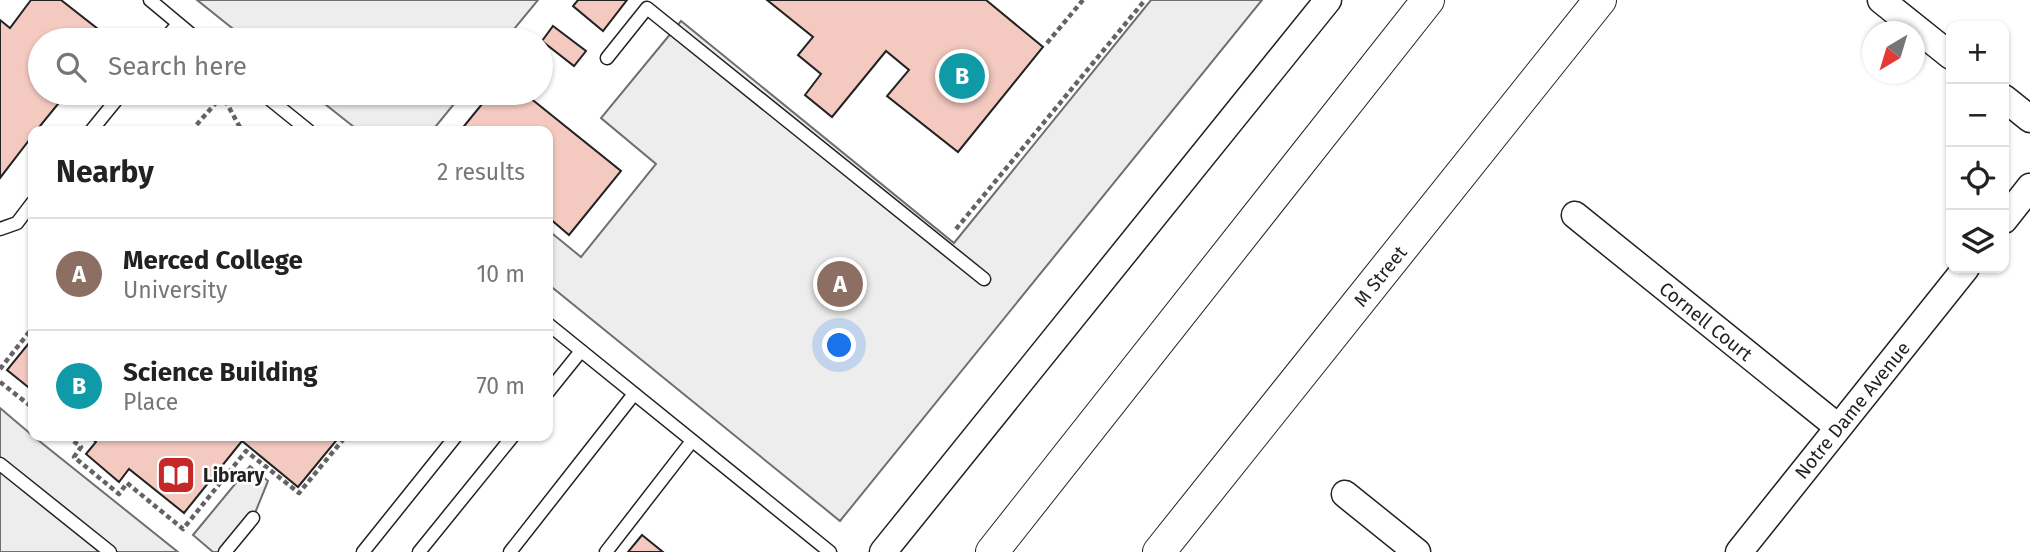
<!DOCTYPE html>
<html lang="en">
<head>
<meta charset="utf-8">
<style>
	body { margin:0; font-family:"Fira Sans",sans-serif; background:#f2f2f2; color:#222 }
	.controls { position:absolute; right:21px; top:21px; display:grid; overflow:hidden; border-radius:14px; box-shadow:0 2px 5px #0004 }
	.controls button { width:63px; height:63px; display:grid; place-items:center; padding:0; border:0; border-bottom:2px solid #e0e0e0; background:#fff; color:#222; font:35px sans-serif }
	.compass { position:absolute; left:1862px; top:21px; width:63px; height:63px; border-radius:50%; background:#fff; box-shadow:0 2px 5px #0004; rotate:218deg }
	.you { position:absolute; left:840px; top:346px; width:24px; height:24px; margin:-18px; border:5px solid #fff; border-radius:50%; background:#1a73e8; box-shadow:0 0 0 10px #1a73e833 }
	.badge { display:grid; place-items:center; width:46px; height:46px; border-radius:50%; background:#b45309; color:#fff; font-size:23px; font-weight:700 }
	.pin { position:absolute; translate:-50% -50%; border:4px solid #fff; box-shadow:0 2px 7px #0006 }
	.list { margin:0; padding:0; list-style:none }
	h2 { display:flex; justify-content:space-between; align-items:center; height:91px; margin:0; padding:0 28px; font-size:30px }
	h2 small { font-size:23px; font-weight:400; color:#767676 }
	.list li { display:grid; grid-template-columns:46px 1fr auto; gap:21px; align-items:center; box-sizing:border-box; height:112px; padding:0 28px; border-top:2px solid #e0e0e0 }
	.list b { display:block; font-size:26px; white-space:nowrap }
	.list p { margin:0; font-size:23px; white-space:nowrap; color:#767676 }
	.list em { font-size:23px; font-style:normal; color:#767676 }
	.icon { flex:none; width:38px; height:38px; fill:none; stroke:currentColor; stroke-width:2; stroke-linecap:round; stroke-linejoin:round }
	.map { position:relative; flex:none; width:2030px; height:552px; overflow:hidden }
	.search { position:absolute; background:#fff; box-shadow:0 2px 5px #0004; left:28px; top:28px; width:525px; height:77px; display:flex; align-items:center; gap:18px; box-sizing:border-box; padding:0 24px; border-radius:38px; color:#767676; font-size:26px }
	.panel { position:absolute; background:#fff; box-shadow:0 2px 5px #0004; left:28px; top:126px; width:525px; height:315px; border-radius:14px }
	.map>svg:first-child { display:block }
	.parking { fill:#ededed; stroke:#6f6f6f; stroke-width:2 }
	.building { fill:#f3c9c0; stroke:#222; stroke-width:2 }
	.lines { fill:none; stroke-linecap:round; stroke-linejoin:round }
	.service-casing { stroke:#222; stroke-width:15 }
	.minor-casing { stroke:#222; stroke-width:29 }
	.tertiary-casing { stroke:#222; stroke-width:34 }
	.path { stroke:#646464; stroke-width:4.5; stroke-dasharray:5 3.5; stroke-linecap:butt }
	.service { stroke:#fff; stroke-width:12 }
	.minor { stroke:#fff; stroke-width:26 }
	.tertiary { stroke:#fff; stroke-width:32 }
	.labels { text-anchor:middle; stroke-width:5; stroke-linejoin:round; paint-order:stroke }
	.street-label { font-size:19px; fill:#222; stroke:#fff }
	.poi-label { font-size:19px; font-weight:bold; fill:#222; stroke:#fff; text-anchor:start }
</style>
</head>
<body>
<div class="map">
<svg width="2030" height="552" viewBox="0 0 2030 552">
	<rect width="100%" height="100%" fill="#fff"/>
	<!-- parking -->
	<g class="parking">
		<path d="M197,0h341l-33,40h-258z"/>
		<path d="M1151,0h111l-422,521 -292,-237v-54l33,27 75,-93 -55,-46 80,-97 273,222z"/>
		<path d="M311,93h152l-31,38h-73z"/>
		<path d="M0,408l33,28 145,116h-178z"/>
		<path d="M250,466l18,15 -15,37 -28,34h-12l-20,-17z"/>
	</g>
	<!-- building -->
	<g class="building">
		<path d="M31,0h30l42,33 -6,7h-57v53h27l-31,38h-3v4l-33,43v-158l10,8z"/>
		<path d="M578,0h49l-24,31 -30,-25z"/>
		<path d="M767,0h219l57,47 -85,105 -71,-56 22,-26 -23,-19 -54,66 -27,-22 16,-21 -23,-19 15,-18z"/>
		<path d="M553,26l33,25 -12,15 -32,-25z"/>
		<path d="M491,93h33l97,78 -52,64 -21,-18v-86h-88z"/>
		<path d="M33,338v53l-26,-21z"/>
		<path d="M88,436h252l-42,51 -56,-46 -58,72 -55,-44 -10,13 -33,-28 10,-12z"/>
		<path d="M642,535l21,17h-35z"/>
	</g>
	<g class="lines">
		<!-- service casing -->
		<g class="service-casing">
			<g id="service">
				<path d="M150,0l48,40"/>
				<path d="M164,40l14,-16"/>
				<path d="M607,58l40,-50 337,271"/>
				<path d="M262,93l47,38"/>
				<path d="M91,131l31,-38"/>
				<path d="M0,229l17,-6 16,-21"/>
				<path d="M548,324l282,228"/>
				<path d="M548,392l33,-41"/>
				<path d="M0,464l110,88"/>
				<path d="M225,552l28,-34"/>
				<path d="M363,552l93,-116"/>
				<path d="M419,552l94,-116"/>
				<path d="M510,552l124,-158"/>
				<path d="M606,552l86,-111"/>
			</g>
		</g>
		<!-- minor casing -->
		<g class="minor-casing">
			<g id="minor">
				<path d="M1881,0l70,56"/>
				<path d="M2004,98l26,21"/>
				<path d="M1575,215l263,212"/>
				<path d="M2004,220l26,-33"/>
				<path d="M1345,494l72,58"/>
				<path d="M883,552l445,-552"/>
				<path d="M1739,552l227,-284"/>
			</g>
		</g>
		<!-- tertiary casing -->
		<g class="tertiary-casing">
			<g id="tertiary">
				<path d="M992,552l436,-552"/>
				<path d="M1159,552l441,-552"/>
			</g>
		</g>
		<!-- path -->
		<g class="path">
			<path d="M1047,43l36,-43"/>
			<path d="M221,93l21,38"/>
			<path d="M191,131l31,-35"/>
			<path d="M956,229l189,-229"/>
			<path d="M0,369l33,-42"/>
			<path d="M0,382l33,26"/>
			<path d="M67,436l14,11 -7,10 45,37 8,-11 56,46 63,-78 53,42 47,-57"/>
		</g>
		<!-- service -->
		<use href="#service" class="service"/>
		<!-- minor -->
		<use href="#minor" class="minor"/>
		<!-- tertiary -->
		<use href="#tertiary" class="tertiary"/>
	</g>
	<!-- icons -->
	<defs>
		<g id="library-square" transform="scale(2.0125)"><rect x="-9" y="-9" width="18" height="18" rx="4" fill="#c62828" stroke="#fff"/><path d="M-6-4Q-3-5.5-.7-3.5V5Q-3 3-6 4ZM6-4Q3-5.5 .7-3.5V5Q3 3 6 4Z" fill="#fff"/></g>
	</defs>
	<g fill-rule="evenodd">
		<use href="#library-square" x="176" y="475"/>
	</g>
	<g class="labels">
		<!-- street labels -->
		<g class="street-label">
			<text transform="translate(1380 276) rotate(-51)" y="7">M Street</text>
			<text transform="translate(1706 321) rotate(39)" y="7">Cornell Court</text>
			<text transform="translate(1852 410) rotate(-51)" y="7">Notre Dame Avenue</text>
		</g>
		<!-- poi labels -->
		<g class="poi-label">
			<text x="203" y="482">Library</text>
		</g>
	</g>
</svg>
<div class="controls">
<button>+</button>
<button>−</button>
<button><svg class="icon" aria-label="locate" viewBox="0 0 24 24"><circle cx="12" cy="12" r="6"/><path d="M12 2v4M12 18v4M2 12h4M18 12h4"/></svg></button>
<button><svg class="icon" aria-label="layers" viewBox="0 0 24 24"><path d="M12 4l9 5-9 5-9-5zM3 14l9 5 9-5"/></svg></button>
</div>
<svg class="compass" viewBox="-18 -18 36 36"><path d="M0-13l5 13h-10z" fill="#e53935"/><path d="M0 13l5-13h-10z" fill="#767676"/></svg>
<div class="you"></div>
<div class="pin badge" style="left:840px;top:284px;background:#8d6e63">A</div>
<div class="pin badge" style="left:962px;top:76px;background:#0f9aa8">B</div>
<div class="search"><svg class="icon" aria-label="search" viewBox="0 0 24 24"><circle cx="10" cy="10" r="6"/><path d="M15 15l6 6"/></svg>Search here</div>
<section class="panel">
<h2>Nearby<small>2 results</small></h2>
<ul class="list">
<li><span class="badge" style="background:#8d6e63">A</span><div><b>Merced College</b><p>University</p></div><em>10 m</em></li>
<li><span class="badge" style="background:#0f9aa8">B</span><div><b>Science Building</b><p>Place</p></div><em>70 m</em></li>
</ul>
</section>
</div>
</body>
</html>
